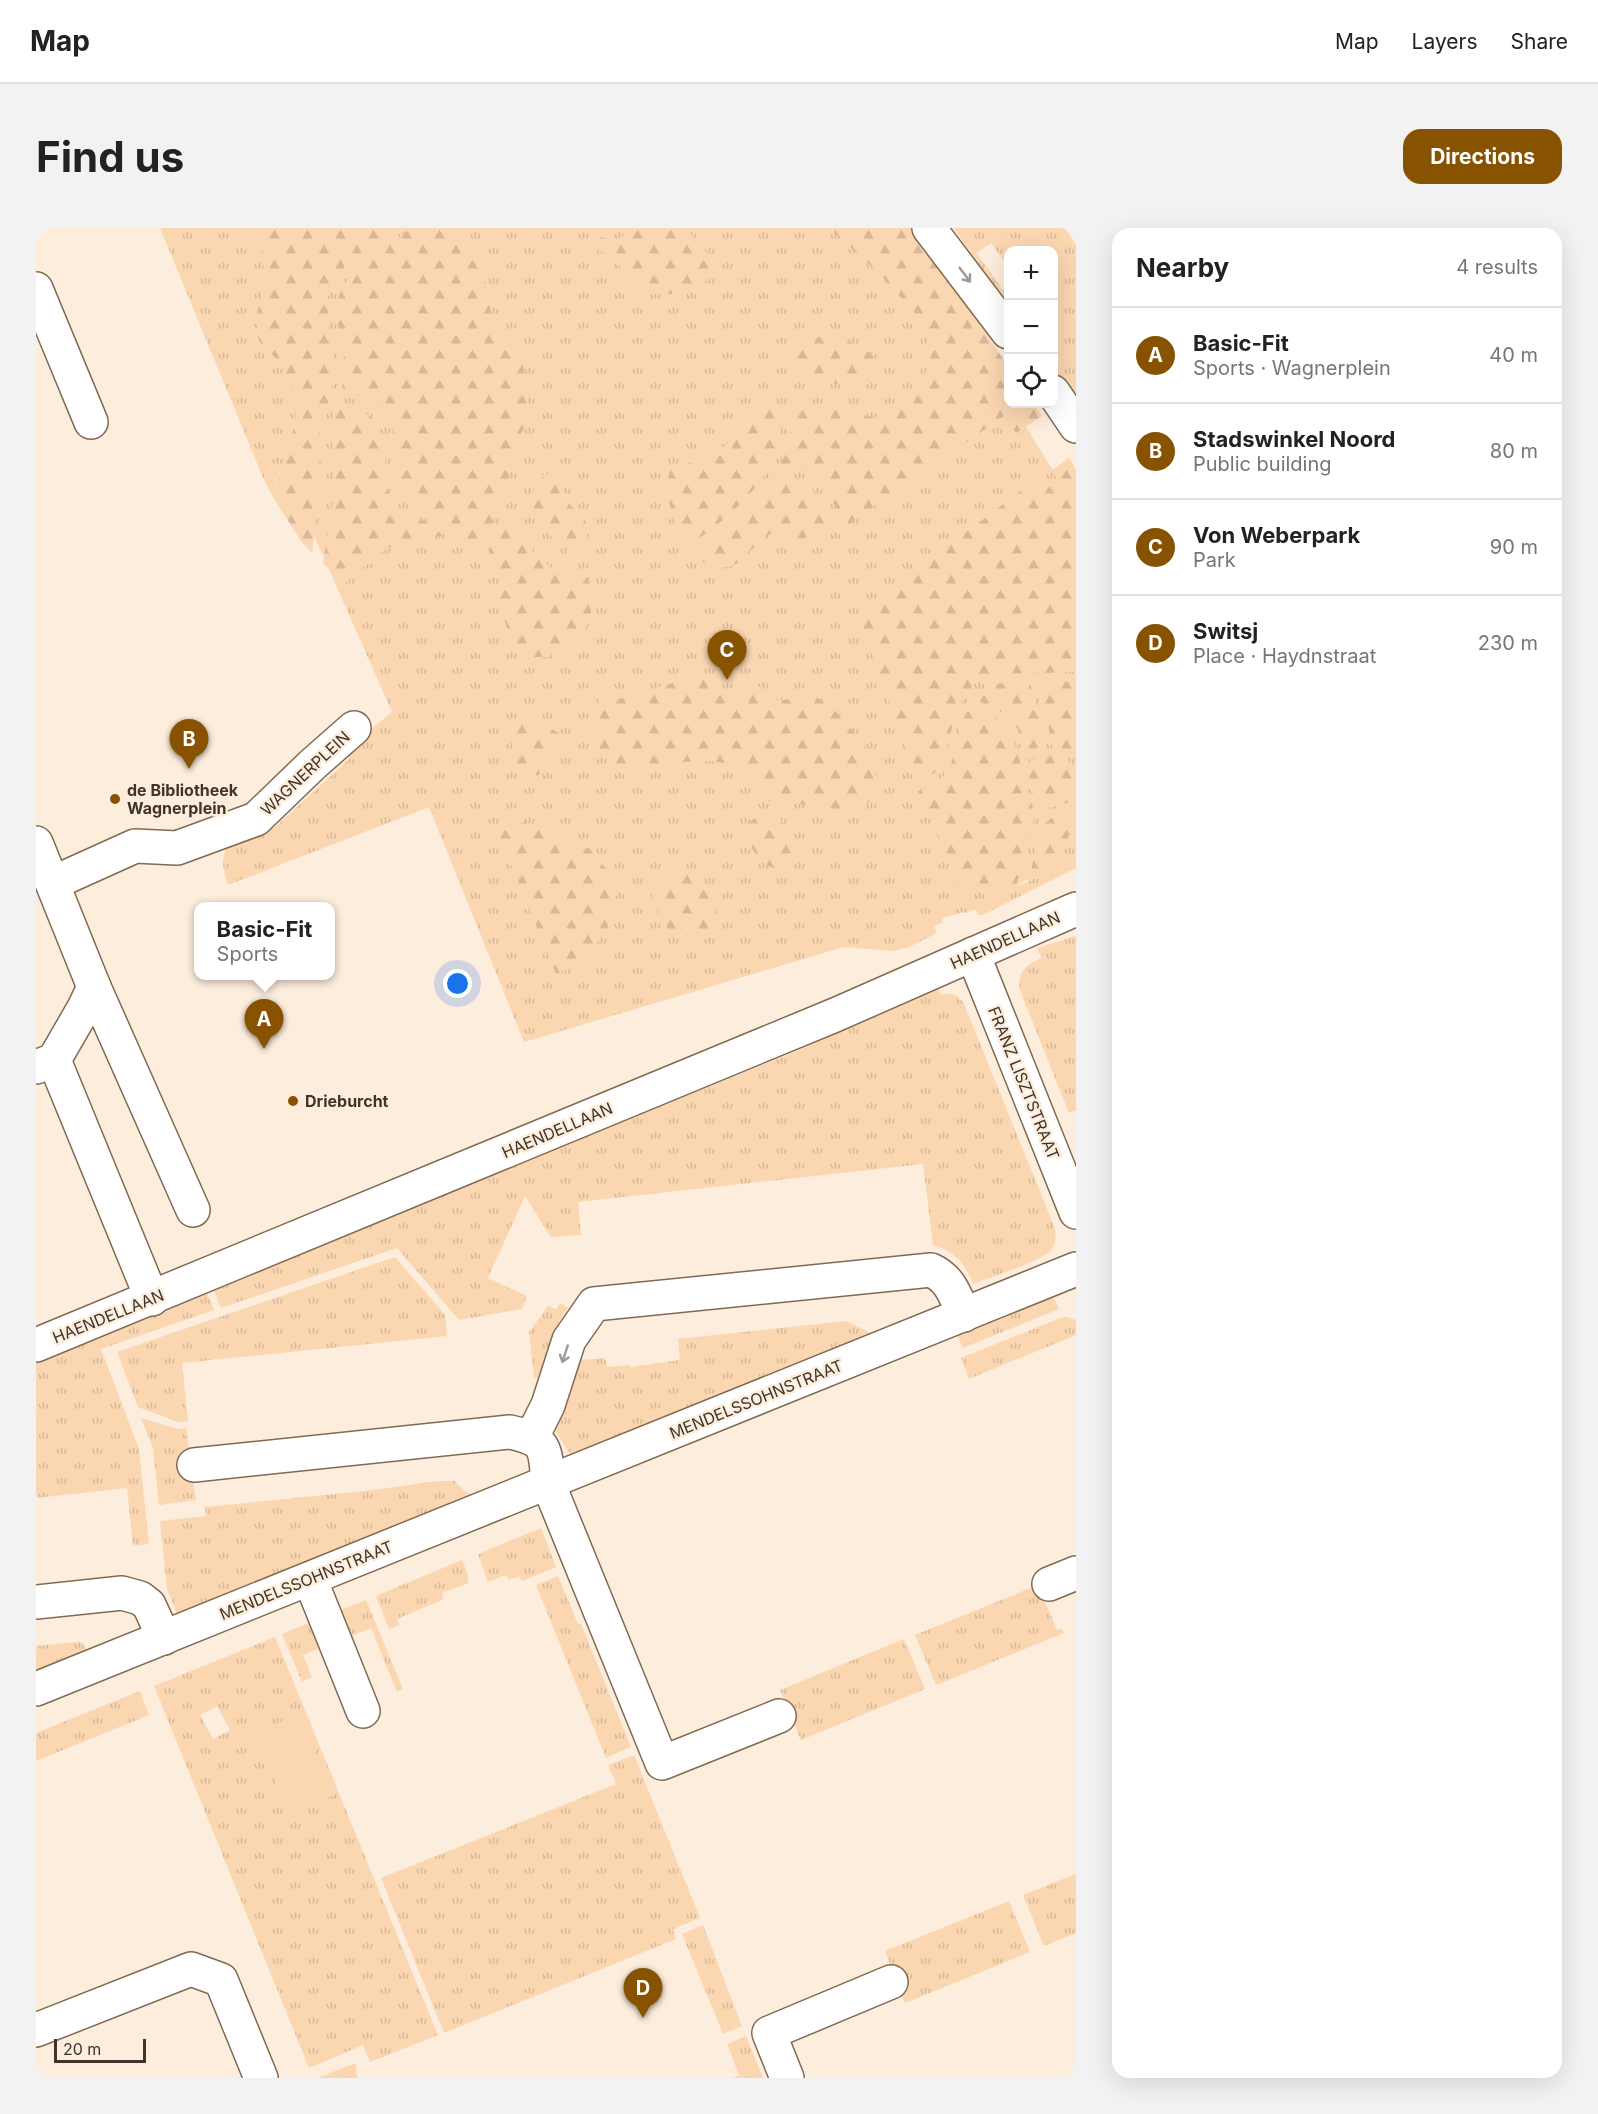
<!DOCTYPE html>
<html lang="en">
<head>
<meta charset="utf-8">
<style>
	body { margin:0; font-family:Inter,sans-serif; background:#f2f2f2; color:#222 }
	.controls { position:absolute; right:18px; top:18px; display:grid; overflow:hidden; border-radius:12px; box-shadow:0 6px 24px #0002 }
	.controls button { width:54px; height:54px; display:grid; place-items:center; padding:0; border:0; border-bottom:2px solid #e0e0e0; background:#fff; color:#222; font:30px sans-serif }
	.scale { position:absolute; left:18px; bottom:15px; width:92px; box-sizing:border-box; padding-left:6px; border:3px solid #3e342a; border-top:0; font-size:16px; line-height:21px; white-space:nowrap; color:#3e342a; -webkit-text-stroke:4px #fdeddd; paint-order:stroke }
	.you { position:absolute; left:422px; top:756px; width:21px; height:21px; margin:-15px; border:4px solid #fff; border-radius:50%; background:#1a73e8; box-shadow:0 0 0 9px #1a73e833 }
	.badge { display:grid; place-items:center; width:39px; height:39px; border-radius:50%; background:#885300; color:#fff; font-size:20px; font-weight:700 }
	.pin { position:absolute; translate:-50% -50px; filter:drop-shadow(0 2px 3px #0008) }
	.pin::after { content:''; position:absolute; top:32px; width:21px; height:18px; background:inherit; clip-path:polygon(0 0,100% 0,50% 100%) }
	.popup { position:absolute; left:158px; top:674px; width:141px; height:78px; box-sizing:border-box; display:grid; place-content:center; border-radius:12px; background:#fff; filter:drop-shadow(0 2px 4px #0005); font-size:20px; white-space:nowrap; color:#767676 }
	.popup b { font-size:22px; color:#222 }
	.popup::after { content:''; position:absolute; left:50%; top:100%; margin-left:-12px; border:12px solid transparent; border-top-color:#fff }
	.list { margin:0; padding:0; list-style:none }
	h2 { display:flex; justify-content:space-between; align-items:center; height:78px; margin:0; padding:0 24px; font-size:26px }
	h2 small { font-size:20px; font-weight:400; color:#767676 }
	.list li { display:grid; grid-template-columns:39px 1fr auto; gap:18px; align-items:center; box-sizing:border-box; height:96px; padding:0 24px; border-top:2px solid #e0e0e0 }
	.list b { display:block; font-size:22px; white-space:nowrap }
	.list p { margin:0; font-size:20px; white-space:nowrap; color:#767676 }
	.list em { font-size:20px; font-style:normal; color:#767676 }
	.icon { flex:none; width:33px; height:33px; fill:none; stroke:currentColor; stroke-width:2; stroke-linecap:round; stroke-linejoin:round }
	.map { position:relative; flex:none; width:1040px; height:1850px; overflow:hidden; border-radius:18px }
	header { display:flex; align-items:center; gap:36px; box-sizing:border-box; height:84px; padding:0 30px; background:#fff; border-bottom:2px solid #e0e0e0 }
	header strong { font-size:28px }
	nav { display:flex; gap:33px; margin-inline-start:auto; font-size:21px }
	.intro { display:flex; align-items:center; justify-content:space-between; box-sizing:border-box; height:144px; padding:0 36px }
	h1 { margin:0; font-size:42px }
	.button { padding:15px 27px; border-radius:18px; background:#885300; color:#fff; font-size:21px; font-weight:700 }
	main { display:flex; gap:36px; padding:0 36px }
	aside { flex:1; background:#fff; border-radius:18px; box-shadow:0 6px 24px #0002 }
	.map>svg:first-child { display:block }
	.grass { fill:url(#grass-tufts); fill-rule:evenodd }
	.forest { fill:url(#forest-firs) }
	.pitch { fill:#fad6b1 }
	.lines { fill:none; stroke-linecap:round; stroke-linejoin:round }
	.minor-casing { stroke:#816a52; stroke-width:36 }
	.minor { stroke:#fff; stroke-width:33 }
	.oneway { stroke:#9e9a94 }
	.poi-dot { fill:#885300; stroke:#fdeddd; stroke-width:2 }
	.labels { text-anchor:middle; stroke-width:5; stroke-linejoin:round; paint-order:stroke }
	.street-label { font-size:16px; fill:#3e342a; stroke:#fdeddd }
	.poi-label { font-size:16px; font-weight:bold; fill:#3e342a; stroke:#fdeddd; text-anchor:start }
</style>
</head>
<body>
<header>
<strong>Map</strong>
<nav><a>Map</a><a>Layers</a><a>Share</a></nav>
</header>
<div class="intro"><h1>Find us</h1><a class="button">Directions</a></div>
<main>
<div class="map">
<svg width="1040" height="1850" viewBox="0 0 1040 1850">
	<defs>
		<pattern id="grass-tufts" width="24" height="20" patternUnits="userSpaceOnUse" patternTransform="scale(1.5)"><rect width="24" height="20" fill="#fad6b1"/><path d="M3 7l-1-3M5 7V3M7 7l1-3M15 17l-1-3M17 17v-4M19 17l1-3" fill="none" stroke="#d7b898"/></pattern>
		<pattern id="forest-firs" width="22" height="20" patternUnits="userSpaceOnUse" patternTransform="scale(1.5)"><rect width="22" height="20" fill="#fad6b1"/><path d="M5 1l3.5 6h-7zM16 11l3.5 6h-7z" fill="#d7b898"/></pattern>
	</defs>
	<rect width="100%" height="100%" fill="#fdeddd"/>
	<!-- grass -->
	<g class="grass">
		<path d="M124,0h723l140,194 53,86v360l-93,47h-4l-4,-6 -9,4 -2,-1 -22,6 1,4 -9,4 3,7 -28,14 -16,4 -49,-4 -320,95 -95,-235 -201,78c-15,-43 7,-44 39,-63l7,6 76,-70 -5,-8 47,-38 -109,-247 -12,29 -10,-21zM1022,634v6l-40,18v-1z"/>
		<path d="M918,0h111l11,17v152l-5,1 -17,-25 -1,-123h-45v17l-17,-24 -14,10 26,37 5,-3v20z"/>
		<path d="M1040,708v174l-7,3 -48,-120c-6,-18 4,-29 21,-35l-5,-10z"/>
		<path d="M902,761l3,6c10,-4 18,0 23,9l90,222c3,10 2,20 -6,27 -11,9 -59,25 -75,31 -7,-20 -19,-33 -40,-39l-10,-81 -345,38 3,33 -30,2 -26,-41 -37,82 39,18 -5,13 -63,11 -62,-72 -176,60 -8,-20 589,-239z"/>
		<path d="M359,1029l50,58 2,21 -265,27 6,58 -9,1 -41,-15 -21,-55z"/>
		<path d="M170,1063l8,19 -113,39 38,100 10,95 -16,2 -6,-58 -91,10v-139z"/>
		<path d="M1015,1064l8,17 -96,39 -8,-18z"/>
		<path d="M525,1075l7,5c-17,22 -22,44 -28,70h-6l-5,-46 19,-26 8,3z"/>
		<path d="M1027,1089h5l8,3v15l-107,44 -8,-21z"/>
		<path d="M809,1093l22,10 7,5 -301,119 -5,-4 -14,-22 16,-68 35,-3 2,9 23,-2v2l50,-7 -2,-21z"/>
		<path d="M105,1190l37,11 8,-1 10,72 -37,5 -6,-57z"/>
		<path d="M402,1253h18v2l10,9 10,5 -297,122 -12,-30 -7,-68 46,-5 -1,-9 160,-16z"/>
		<path d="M505,1300l15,39 -34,14 -3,-5 -10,4 -3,-5 -18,7 -10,-28z"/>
		<path d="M426,1332l6,15v8l-26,10 2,6 -47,20 2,6 -10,4 -13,-33z"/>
		<path d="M522,1348l20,48h3l50,123 -25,11 -70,-173z"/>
		<path d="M1002,1357l19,45 5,-1 2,4 -128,52 -21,-50z"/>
		<path d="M330,1372l37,89 -6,3 -26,-64 -22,9 -13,-25z"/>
		<path d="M282,1391l7,27 -22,9 9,22 -10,5 -20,-48z"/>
		<path d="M239,1409l163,398 -68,27 -7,-17 -54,23 -155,-382zM181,1478l13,24 -17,9 -13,-24z"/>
		<path d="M868,1411l21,50 -124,51 -21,-50z"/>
		<path d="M41,1414l5,1 8,11 -54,22v-30z"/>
		<path d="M104,1463l9,24 -113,46v-28z"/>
		<path d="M598,1527l66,163 -27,11 3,10 -232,94 -63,-155 235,-94 -8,-19z"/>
		<path d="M1040,1646v59l-32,13 -21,-51z"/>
		<path d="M973,1673l21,51 -125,51 -20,-52z"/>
		<path d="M667,1697l39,101 -19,8 -41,-100z"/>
		<path d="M710,1808l17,42h-30l6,-3 -12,-31z"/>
		<path d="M319,1835l2,5 -2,1 3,9h-40z"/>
	</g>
	<!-- forest -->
	<g class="forest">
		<path d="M212,0h148l-47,33 -10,14 -11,20v27l7,44 -5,30 -10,37 1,49 -9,71 -11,-12 -30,-47 8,-18 16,-52 1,-27 -14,-32 -23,-24 -3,-24 9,-36 -4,-36z"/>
		<path d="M374,0h49l22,31 10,54 32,52 5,34 -1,22 -13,30 -8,43 -25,51c-22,0 -30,-21 -45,-32 -14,-10 -31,-9 -38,-26 -2,-20 -2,-77 -19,-87 -11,-6 -27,-1 -36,-10 -2,-11 2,-22 1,-33 -2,-30 -17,-43 0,-71 5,-8 10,-17 17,-23 16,-13 35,-20 49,-35z"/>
		<path d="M607,0c11,0 25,0 35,1 22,6 32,26 36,47 -24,16 -56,28 -80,8 -9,-7 -13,-18 -22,-26 -6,-5 -14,-6 -20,-12l-1,-3 3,-7 21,4z"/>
		<path d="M793,0h84l95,138v38h26l8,12 -26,17 -19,-29 7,12 -155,108 -37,-49 -18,-8 -13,-1 9,-31 -1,-23 23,-3 34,2 30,7 18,-5 30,-35 8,-26 -14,-35 -38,-43z"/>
		<path d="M782,109c22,1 63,8 60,37 -24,22 -64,7 -84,-14 -2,-17 9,-22 24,-23z"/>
		<path d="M737,167c33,60 -41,123 -86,151 -14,-22 -22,-47 -18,-73 6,-10 34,-11 47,-20 23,-16 34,-41 57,-58z"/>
		<path d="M305,175c51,5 45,68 48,106 8,14 36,0 53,27l-27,1 -29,12 -41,34 -22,-19c4,-30 11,-62 11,-92 0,-24 -8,-48 7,-69z"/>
		<path d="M1033,230l7,12v202l-71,2 -19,4 -12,6 -17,24 -14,55 -5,8 -19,11 -60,-162 5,-11 178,-134 19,29 -12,-21 8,-5 -5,-8z"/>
		<path d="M508,246l10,1 16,30 15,14 3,25 -6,11 -6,3 -9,-3 1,-6c-13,-8 -44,-34 -38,-51 2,-8 10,-17 14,-24z"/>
		<path d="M745,247c29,5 36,18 51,42l-38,30c-18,-39 -42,8 -58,17 -16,8 -33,-1 -45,-10 26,-17 52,-35 71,-60 8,-10 7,-15 19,-19z"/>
		<path d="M473,291c7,6 12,15 17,23 15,25 35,33 63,36l2,36 -5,14 -7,8 -31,21h-23v-5l-8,-1 -15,-36 -3,-20 1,-16 -11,-30 12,-21z"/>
		<path d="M663,447l20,8 8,12c16,3 22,-9 36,-8l6,12c16,5 34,-6 51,0 14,6 50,50 54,65 2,10 3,22 5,32l-32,18 -47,-10 -36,-3c-9,-9 -10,-24 -20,-31 -14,-10 -42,-10 -59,-8 -12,1 -24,6 -36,8 -26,4 -51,-8 -54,-36 -1,-12 3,-25 4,-37h9l4,4z"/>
		<path d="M977,454l17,1 14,45 -1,15 -18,14c-7,-12 -3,-27 -13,-38 -9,-9 -25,-9 -34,-20l1,-6c10,-9 20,-10 34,-11z"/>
		<path d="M1011,454h29v72l-21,-5 -4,-5 -3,-21 -10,-39z"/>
		<path d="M937,479l31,14 6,5 23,82 1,12 -18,67 -48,2 -10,-6 -40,-92c7,-2 15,-5 21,-10 23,-19 17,-68 34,-74z"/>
		<path d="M485,491l26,7 13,8 -1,5 -17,19 -3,17c-27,3 -28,-30 -28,-49l2,-4z"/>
		<path d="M1009,523c31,5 31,21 31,48 -44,18 -38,7 -49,-31l3,-7z"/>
		<path d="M1040,579v16l-16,28 -1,17 -31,13 15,-56 11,-9z"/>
		<path d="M733,584l9,5 22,26 -1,17c-25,26 -60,-12 -48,-39l9,-7z"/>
		<path d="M489,594l65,27 26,32 -1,36 -16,22 -15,28 -2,-4 -26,11 -58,-141z"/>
		<path d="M634,644c37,2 43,16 49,49 -12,18 -44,21 -57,1 -5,-9 -8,-22 -12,-31z"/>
	</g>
	<!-- pitch -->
	<path class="pitch" d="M263,1486l35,81 -44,19 -36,-80z"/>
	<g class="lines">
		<!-- minor casing -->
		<g class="minor-casing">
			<g id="minor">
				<path d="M893,0l79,104"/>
				<path d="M0,61l55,133"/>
				<path d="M1017,164l23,34"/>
				<path d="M0,615l58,144 99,223"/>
				<path d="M17,655l82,-37 42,2 79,-29 56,-54 42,-37"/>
				<path d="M937,726l103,258"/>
				<path d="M18,832l98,239"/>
				<path d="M0,839l18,-7 30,-52 10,-21"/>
				<path d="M0,1117l799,-330 241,-106"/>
				<path d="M496,1209l16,-32 21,-65 25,-36 337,-34c20,9 24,26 33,45"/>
				<path d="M158,1237l316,-33c37,8 35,15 38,51l114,280 117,-47"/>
				<path d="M274,1351l53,132"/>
				<path d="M1013,1356l27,-11"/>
				<path d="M0,1374l86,-9 18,5 9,7 15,33"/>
				<path d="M0,1461l1040,-420"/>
				<path d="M0,1802l155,-61 30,11 40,98"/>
				<path d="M751,1850l-18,-45 122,-51"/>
			</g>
		</g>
		<!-- minor -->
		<use href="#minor" class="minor"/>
	</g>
	<!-- one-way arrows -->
	<defs><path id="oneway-shaft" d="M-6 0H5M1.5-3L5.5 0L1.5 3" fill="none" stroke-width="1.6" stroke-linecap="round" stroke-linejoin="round" transform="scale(1.5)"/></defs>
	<g class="oneway">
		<use href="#oneway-shaft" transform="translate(929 47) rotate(53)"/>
		<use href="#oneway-shaft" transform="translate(529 1126) rotate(108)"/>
	</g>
	<!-- markers -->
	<g class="poi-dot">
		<circle cx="79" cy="571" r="6"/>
		<circle cx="257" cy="873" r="6"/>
	</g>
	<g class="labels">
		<!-- street labels -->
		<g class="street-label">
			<text transform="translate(269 545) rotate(-43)" y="6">WAGNERPLEIN</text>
			<text transform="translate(969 712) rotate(-24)" y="6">HAENDELLAAN</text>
			<text transform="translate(988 855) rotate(68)" y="6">FRANZ LISZTSTRAAT</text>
			<text transform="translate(521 902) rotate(-23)" y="6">HAENDELLAAN</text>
			<text transform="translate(72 1088) rotate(-22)" y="6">HAENDELLAAN</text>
			<text transform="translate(720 1171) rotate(-22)" y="6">MENDELSSOHNSTRAAT</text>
			<text transform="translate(270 1352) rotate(-22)" y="6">MENDELSSOHNSTRAAT</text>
		</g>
		<!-- poi labels -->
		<g class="poi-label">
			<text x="91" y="568">de Bibliotheek<tspan x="91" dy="18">Wagnerplein</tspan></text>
			<text x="269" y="879">Drieburcht</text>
		</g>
	</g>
</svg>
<div class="controls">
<button>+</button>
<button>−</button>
<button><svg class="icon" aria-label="locate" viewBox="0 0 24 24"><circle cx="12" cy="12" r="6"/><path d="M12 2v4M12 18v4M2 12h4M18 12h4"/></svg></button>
</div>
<div class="scale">20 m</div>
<div class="you"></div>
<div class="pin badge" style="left:228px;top:821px">A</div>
<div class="popup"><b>Basic-Fit</b>Sports</div>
<div class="pin badge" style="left:153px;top:541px">B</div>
<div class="pin badge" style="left:691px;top:452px">C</div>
<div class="pin badge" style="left:607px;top:1790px">D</div>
</div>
<aside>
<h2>Nearby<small>4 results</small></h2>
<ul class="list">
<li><span class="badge">A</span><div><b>Basic-Fit</b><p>Sports · Wagnerplein</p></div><em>40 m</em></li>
<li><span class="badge">B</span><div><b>Stadswinkel Noord</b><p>Public building</p></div><em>80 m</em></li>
<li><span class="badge">C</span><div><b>Von Weberpark</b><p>Park</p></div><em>90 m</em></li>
<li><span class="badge">D</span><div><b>Switsj</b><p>Place · Haydnstraat</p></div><em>230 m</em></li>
</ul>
</aside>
</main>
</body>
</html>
